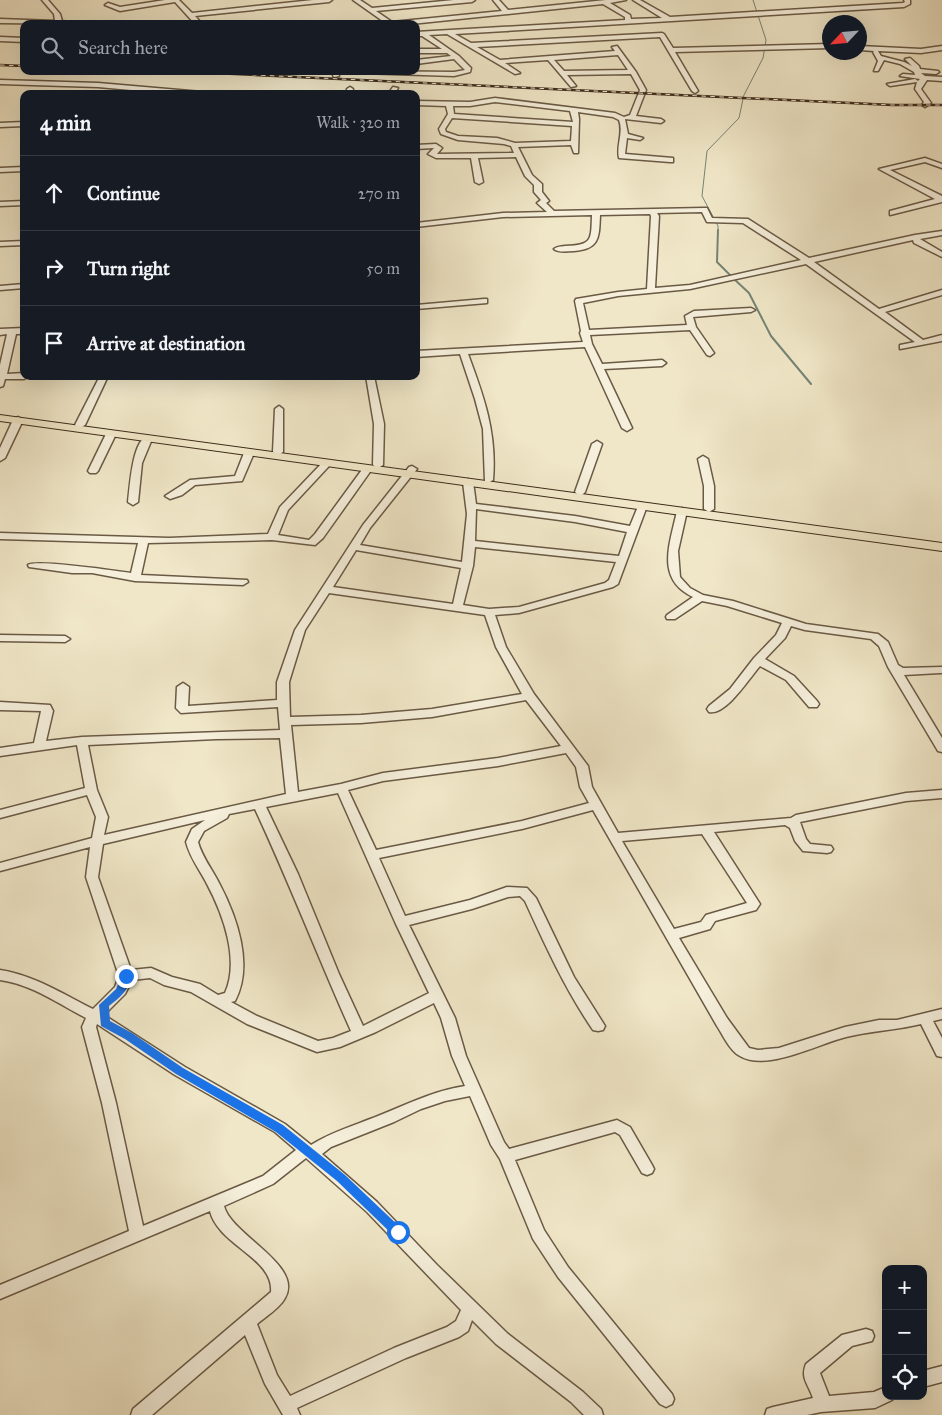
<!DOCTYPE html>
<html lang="en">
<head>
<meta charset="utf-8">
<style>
	body { margin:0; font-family:"IM FELL Great Primer",serif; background:#20242c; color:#f1f3f6 }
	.controls { position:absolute; right:15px; bottom:15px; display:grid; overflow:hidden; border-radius:10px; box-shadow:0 5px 20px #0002 }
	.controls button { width:45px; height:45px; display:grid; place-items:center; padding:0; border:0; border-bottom:1px solid #363941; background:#171b24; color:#f1f3f6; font:25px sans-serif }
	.compass { position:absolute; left:822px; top:15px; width:45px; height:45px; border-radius:50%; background:#171b24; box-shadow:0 5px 20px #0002; rotate:244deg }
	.stop { position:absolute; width:15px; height:15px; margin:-11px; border:4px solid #1a73e8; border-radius:50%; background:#fff }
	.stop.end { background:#1a73e8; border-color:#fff; box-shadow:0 1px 5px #0008 }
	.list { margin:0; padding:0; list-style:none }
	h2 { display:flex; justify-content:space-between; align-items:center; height:65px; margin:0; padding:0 20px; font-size:21px }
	h2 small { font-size:16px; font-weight:400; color:#9ea1a6 }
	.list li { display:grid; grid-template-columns:32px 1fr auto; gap:15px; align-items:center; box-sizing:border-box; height:75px; padding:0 20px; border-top:1px solid #363941 }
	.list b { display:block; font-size:19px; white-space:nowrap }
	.list em { font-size:16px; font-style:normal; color:#9ea1a6 }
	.icon { flex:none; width:28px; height:28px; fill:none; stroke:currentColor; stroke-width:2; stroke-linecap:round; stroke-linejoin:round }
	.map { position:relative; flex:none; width:942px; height:1415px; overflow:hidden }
	.search { position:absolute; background:#171b24; box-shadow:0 5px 20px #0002; left:20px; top:20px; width:400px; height:55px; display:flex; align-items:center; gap:12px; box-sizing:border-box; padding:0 18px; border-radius:10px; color:#9ea1a6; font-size:19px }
	.panel { position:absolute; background:#171b24; box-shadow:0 5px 20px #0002; left:20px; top:90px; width:400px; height:290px; border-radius:10px }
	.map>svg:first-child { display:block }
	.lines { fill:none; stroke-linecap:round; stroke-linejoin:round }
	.stream-far1 { stroke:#758475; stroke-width:1 }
	.stream { stroke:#758475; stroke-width:2 }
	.minor-casing { stroke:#6a5a45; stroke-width:3 }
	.major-casing { stroke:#3d2b19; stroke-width:2 }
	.minor { fill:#f5efdb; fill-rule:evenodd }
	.major { fill:#f0e7c8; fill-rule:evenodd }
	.rail-casing { stroke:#3d2b19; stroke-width:2.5 }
	.rail { stroke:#f5efdb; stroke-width:1; stroke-dasharray:4.5; stroke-linecap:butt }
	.route { fill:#1a73e8 }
</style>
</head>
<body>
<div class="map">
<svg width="942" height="1415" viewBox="0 0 942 1415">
	<rect width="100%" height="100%" fill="#f0e7c8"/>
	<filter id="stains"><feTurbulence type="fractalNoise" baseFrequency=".004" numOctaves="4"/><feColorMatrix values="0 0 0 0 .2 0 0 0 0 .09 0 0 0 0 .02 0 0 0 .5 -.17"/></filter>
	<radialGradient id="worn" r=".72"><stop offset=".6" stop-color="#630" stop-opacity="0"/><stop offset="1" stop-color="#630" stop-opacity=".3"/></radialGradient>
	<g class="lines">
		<!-- stream-far1 -->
		<g class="stream-far1">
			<path d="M743,97l20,-39 3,-18 -13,-40"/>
			<path d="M718,231v-5l-16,-30 5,-45 32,-33 4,-19"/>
		</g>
		<!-- stream -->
		<g class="stream">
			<path d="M718,230l-1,32 13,13"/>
			<path d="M734,279l15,14 22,43 40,48"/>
		</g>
		<!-- minor casing -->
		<g class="minor-casing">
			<g id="minor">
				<path d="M42,0h6l12,14 2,7 21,3 -83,-1v-4l55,2 -1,-7z"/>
				<path d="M165,0h14l13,13 121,-13h19l-3,2 -134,14 7,8h-7l-20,-22 -55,9 -15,-6 3,-2 12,4z"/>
				<path d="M353,0h7l12,8 82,-8h21l-3,2 -96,9 16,11 110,-11 -9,-11h6l9,10 98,-10h20l-16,3 20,12 1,4 31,-1 -29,-18h7l30,17 233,-14 2,-1 -1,-2h6v4l-6,3 -449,27 16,9 191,-10 2,1 9,14 157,-4v4l-155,4 23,39 -3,2 -3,-2 -32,-54 -183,10 23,13 115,-9 -3,-4 5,-1 19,26 10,18 -10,26 25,3 3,2 -3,2 -36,-4 3,15 15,4 -3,2 -13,-2 -2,16 48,4v4h-3l-51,-4c-3,-13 5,-25 0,-38l-6,-3 -35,-5 1,7 -1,34h-4l-3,-8 -53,2 14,28 10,9v8l7,9 -3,2 8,8 150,-3h3l5,10 36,1 61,39 106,-23 27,-4v4l-22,4 22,13v5l-28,-14 -1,-3 -99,22 65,47 63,-19v5l-57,17 38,28 19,-5v6l-42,8v-4l15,-3 -109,-78 -116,25 -72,7 -35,7 6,27 98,-5 -2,-9 9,-5 57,-3 4,2 -4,2 -58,5 3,10 18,26 -4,3 -3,-1 -17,-25 -100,5 2,9 10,20 60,-4 4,3 -4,3 -58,3 28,59 -5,3 -5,-3 -37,-81 -117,7c16,43 29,79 25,126l-5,3 -3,-1 -2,-53 -8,-30 -15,-45 -44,3v-6l167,-9 -3,-9 1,-2 -6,-30 1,-2 42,-7 29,-3 4,-73 -1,-2 -50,1c-1,22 0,34 -26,36 -7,0 -15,2 -20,-2 4,-3 6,-2 11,-3 28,-1 26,-6 27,-31l-89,2 -87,10v-4l87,-10 44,-1 -10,-9 4,-3 -7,-8v-7l-9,-9 -9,-19 -38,1 5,24 -4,2 -4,-2 -4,-24h-35l-8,-4 6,-6 -18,1v-4l20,-1 6,4 -5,6 77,-1 -3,-7 -7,-2 -46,-4 -17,-6 -2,-5 9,-15 -2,-8 -30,-1v-4l54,1 25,-4 120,15 9,4 6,-2 10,-25 -9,-16 -64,1 9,11 -5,1 -23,-27 -43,3 15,10 -5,1 -68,-40 -18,1 30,21 12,12 -1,4 -16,4 -93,-3 -3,-2 96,1 11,-2 -11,-11 -38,5v-4l35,-4 -4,-3h-31v-4h26l-20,-13h-6v-4l209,-12v-3l-22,-13 -192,20h-24zM618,55l10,15 -64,1 -10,-11zM495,102l75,9 3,11 -119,-8 -1,-8h17zM452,118l120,8 -1,15 -56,2 -18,-5 -39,-2 -12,-4 -1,-3zM702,212l5,10 36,1 58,37 -111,25 -35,3 4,-72 -2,-3z"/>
				<path d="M0,37l24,1v4l-24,-1z"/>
				<path d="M860,46l61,3 21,-3v4l-21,3 -43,-2 3,5 23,6 8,4 -7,-7 5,-1 9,8 1,3 18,2 1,1 -3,2 -15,-1 4,3 17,1v4l-15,-1 -6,9 10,14 -6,4 -3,-2 2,-3 -9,-13 2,-7 -27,4 -3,-2 28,-5 3,2 2,-2 -20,-3 3,-2 12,1 -1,-3 -14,-8 -16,-4 -6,11h-4l4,-10 -5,-9 1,-1 -14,-1z"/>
				<path d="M331,71h6l2,5 -5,1z"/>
				<path d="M0,80l98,3 104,9 3,2h-29l-78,-7 -98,-3z"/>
				<path d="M350,87l3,2 -1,5h-6l1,-5z"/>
				<path d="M393,87l5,1 -4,6h-6z"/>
				<path d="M24,122v4l-24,1v-4z"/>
				<path d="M925,158l17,6v4l-17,-6 -35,8 52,26v6l-52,13v-4l45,-12 -56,-30z"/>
				<path d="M24,167v4l-24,1v-4z"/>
				<path d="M24,201v4l-24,1v-4z"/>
				<path d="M24,241v4l-24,1v-4z"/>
				<path d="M24,284v4l-24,2v-4z"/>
				<path d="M484,299h3v4l-71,6v-4z"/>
				<path d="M24,328v6h-8l-9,40 17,-1v3h4l-4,3h-19l-2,7 -3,1v-22l7,-31 -7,1v-6z"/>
				<path d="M100,376h8l-23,49 -5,3 -3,-1 -2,-2z"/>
				<path d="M366,376h8l10,48 -1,41 -5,3 -5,-3 1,-41z"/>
				<path d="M279,406l4,3v43l-5,3 -5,-3 2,-43z"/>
				<path d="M18,417l5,3 -18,38 -5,3v-13l13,-28z"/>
				<path d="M111,431l5,3 -18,37 -2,2h-6l-2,-2 18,-37z"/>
				<path d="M147,436l5,3 -10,24 -4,39 -5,3 -5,-3c2,-15 4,-60 19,-66z"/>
				<path d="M597,441l5,3 -17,48 -2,2h-6l-2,-2 17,-48z"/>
				<path d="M249,450l5,3 -12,28 -47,4 -13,10 -12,4 -5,-3 25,-16 45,-4 9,-23z"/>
				<path d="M703,456l5,3 6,27v23l-5,3 -5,-3v-23l-6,-27z"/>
				<path d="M326,461l3,1v4l-41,44 -10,25 31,5 6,-6 49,-67 3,-1 5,3 -49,69 -8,7 -43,-5 -124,3 -7,32 106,5 1,2 -5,3 -108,-4 -43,-8h-20l-43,-6 -1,-2c7,-6 88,6 103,8l7,-30 -138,-4v-6l169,5 99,-4 12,-27 43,-45z"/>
				<path d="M412,466l5,3 -47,59 -10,17 102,17 5,-48 -4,-32 5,-3 5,3 3,22 99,12 55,10 9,-22 3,-1 5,3 -29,78 -5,3 -94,26 -24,2 11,32 28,47 54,72 4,21 26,46 173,-15 5,-3 110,-22 36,-3v8l-36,3 -106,21 6,17 4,5 21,2 2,3 -2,3 -4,1 -24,-2 -8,-10 -5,-13 -5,-3 -71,7 46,72 -4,6 -41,11 -5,8 -31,9 48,80 22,30 9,2 21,-2 66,-21 34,-7h18l45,-11v10l-9,2 9,17v19l-5,-1 -16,-32c-25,6 -50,7 -75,13 -28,7 -80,35 -106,19 -10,-5 -17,-21 -23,-30l-124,-216 -71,19 -143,29 26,58 65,-16 37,-13 20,1 9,10 38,79 31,49 -2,4 -5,1 -5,-1c-28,-41 -48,-85 -68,-129l-5,-5 -12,1 -36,12 -63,16 46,93 11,38 38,86 5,7 108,-29 13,7 22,38 2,4 -2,4 -5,2 -5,-2 -22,-38 -5,-3 -100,28 29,70 24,37 104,127 2,5 -2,5 -6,3 -6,-3 -102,-127 -25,-38 -33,-80 -9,-14 -21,-49 -25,5 -24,8 -27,13 -63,25 -9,7 55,48 60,63 71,69 75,58 18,17 2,6h-19l-13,-13 -75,-58 -24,-24 -4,11 -9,6 -53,21 -109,50 3,7h-17l-18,-31 -20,-49 -93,80h-21l2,-6 138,-117c3,-34 -53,-47 -61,-81l-210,88v-14l129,-54 -27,-128 -20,-76 4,-9c-27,-14 -55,-34 -86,-38v-10c33,5 63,24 93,39l22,-22 4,-11 -33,-99 4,-30 -90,24v-8l92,-25 4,-21 -9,-22 -87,23v-8l85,-22 -8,-43 -77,11v-8l34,-5 7,-32 -41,-1v-8l50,3 3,6 -7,30 36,-4 198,-7 -2,-23 -97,6 -5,-5 1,-21 6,-4 6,4 -1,19 89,-6v-18l18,-52 68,-105 46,-58zM476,509l99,13 52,10 -8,24 -144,-15zM475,547l141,15 -7,18 -4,3 -86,24 -30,2 -26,-4 10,-39zM356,550l105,18 -8,36 -120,-17zM329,593l156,22 11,32 26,47 -90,15 -71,6 -71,2 -1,-35 16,-52zM526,700l35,46 -63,12 -115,15 -42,11 -43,8 -7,-67 70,-2 71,-6zM280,738l6,56 -182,41 4,-18 -11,-27 -9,-45 128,-6zM566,753l10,14 4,20 9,16 -67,18 -146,29 -28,-60 35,-9 115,-15zM338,793l57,129 34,71 -66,33 -24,-52 -41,-100 -32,-67zM255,809c34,73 63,148 96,222l-18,7 -15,3 -61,-25 -26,-14 4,-1c19,-36 2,-84 -16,-118 -7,-14 -17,-26 -21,-41l6,-11 23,-13 2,-4zM205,820l-13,9 -6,13c4,16 14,28 21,42 16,30 33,76 18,109l-7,2 -18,-11 -28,-7 -21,-9 -20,2 -33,-93 5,-33zM702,834l45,69 -41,12 -5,7 -27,7 -52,-88zM150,978l14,7 27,7 56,32 70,28 23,-5 36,-15 58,-29 7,15 11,38 13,30c-32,5 -57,18 -87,30 -22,9 -47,16 -67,29l-26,-21 -100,-57 -81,-52 21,-21 7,-14zM97,1024l78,51 100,57 21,18 -33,26 -120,50 -27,-123 -20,-76zM306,1158l61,54 94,98 -5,11 -9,6 -53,21 -104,48 -13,-21 -20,-51c8,-7 23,-16 28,-26 19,-33 -54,-63 -61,-92l49,-22z"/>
				<path d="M682,508l5,3 -9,40 2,26 10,11 13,7 30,6 73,23 72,10 10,8 10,23 5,3 39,-1v6h-2l-36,2 38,63v14l-4,-1 -50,-84 -9,-21 -8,-7 -66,-9 -14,-4 -6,12 -20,21 29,17 23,25 2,3 -2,3h-8l-23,-27 -26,-14c-10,11 -34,50 -51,46l-2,-3 2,-3 21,-17 24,-31 22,-23 6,-12 -55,-17 -25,-5 -27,18h-8l-1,-2 1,-2 26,-18c-38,-18 -23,-53 -16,-86z"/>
				<path d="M0,635l65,1 5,3 -5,3 -65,-1z"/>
				<path d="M866,1329l6,2 2,5 -2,5 -20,5 -32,27 9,23 45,-4 12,-5v9h8l-2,4 -17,8 -54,4 -14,3h-42l2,-6 6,-2 40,-9c-4,-13 -13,-20 -7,-34l36,-29z"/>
				<path d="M942,1366v16l-19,5v-16z"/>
			</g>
		</g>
		<!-- major casing -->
		<g class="major-casing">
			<path id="major" d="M0,415l942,128v8l-942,-130z"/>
		</g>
		<!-- minor -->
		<use href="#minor" class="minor"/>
		<!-- major -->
		<use href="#major" class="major"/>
		<!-- rail casing -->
		<g class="rail-casing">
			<g id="rail">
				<path d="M0,65l24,1"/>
				<path d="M171,71l721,34h50"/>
			</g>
		</g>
		<!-- rail -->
		<use href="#rail" class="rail"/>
	</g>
	<!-- route -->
	<path class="route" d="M126,972l5,4c-1,14 -12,22 -22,30l1,15 22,12 51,35 100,57 62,50 57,54 1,3 -1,4h-8l-57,-55 -61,-49 -100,-58 -51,-35 -24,-13 -2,-21 17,-16 7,-16z"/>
	<rect width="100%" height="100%" filter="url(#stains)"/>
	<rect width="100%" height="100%" fill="url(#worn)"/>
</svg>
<div class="controls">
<button>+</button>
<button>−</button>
<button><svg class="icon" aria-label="locate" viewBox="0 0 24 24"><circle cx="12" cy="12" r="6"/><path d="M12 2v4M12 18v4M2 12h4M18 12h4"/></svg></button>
</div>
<svg class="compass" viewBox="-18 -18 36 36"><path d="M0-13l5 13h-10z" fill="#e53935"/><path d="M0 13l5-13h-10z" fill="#9ea1a6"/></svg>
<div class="stop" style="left:398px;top:1232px"></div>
<div class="stop end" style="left:126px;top:976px"></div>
<div class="search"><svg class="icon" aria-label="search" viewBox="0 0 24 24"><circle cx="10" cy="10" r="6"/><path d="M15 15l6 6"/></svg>Search here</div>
<section class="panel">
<h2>4 min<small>Walk · 320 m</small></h2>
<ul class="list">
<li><svg class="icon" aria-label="ahead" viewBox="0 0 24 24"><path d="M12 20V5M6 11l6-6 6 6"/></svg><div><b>Continue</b></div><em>270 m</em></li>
<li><svg class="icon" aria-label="right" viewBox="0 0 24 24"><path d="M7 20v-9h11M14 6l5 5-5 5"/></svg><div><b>Turn right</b></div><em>50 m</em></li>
<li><svg class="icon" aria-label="arrive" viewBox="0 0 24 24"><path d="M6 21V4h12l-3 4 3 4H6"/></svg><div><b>Arrive at destination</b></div></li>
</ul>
</section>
</div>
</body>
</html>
